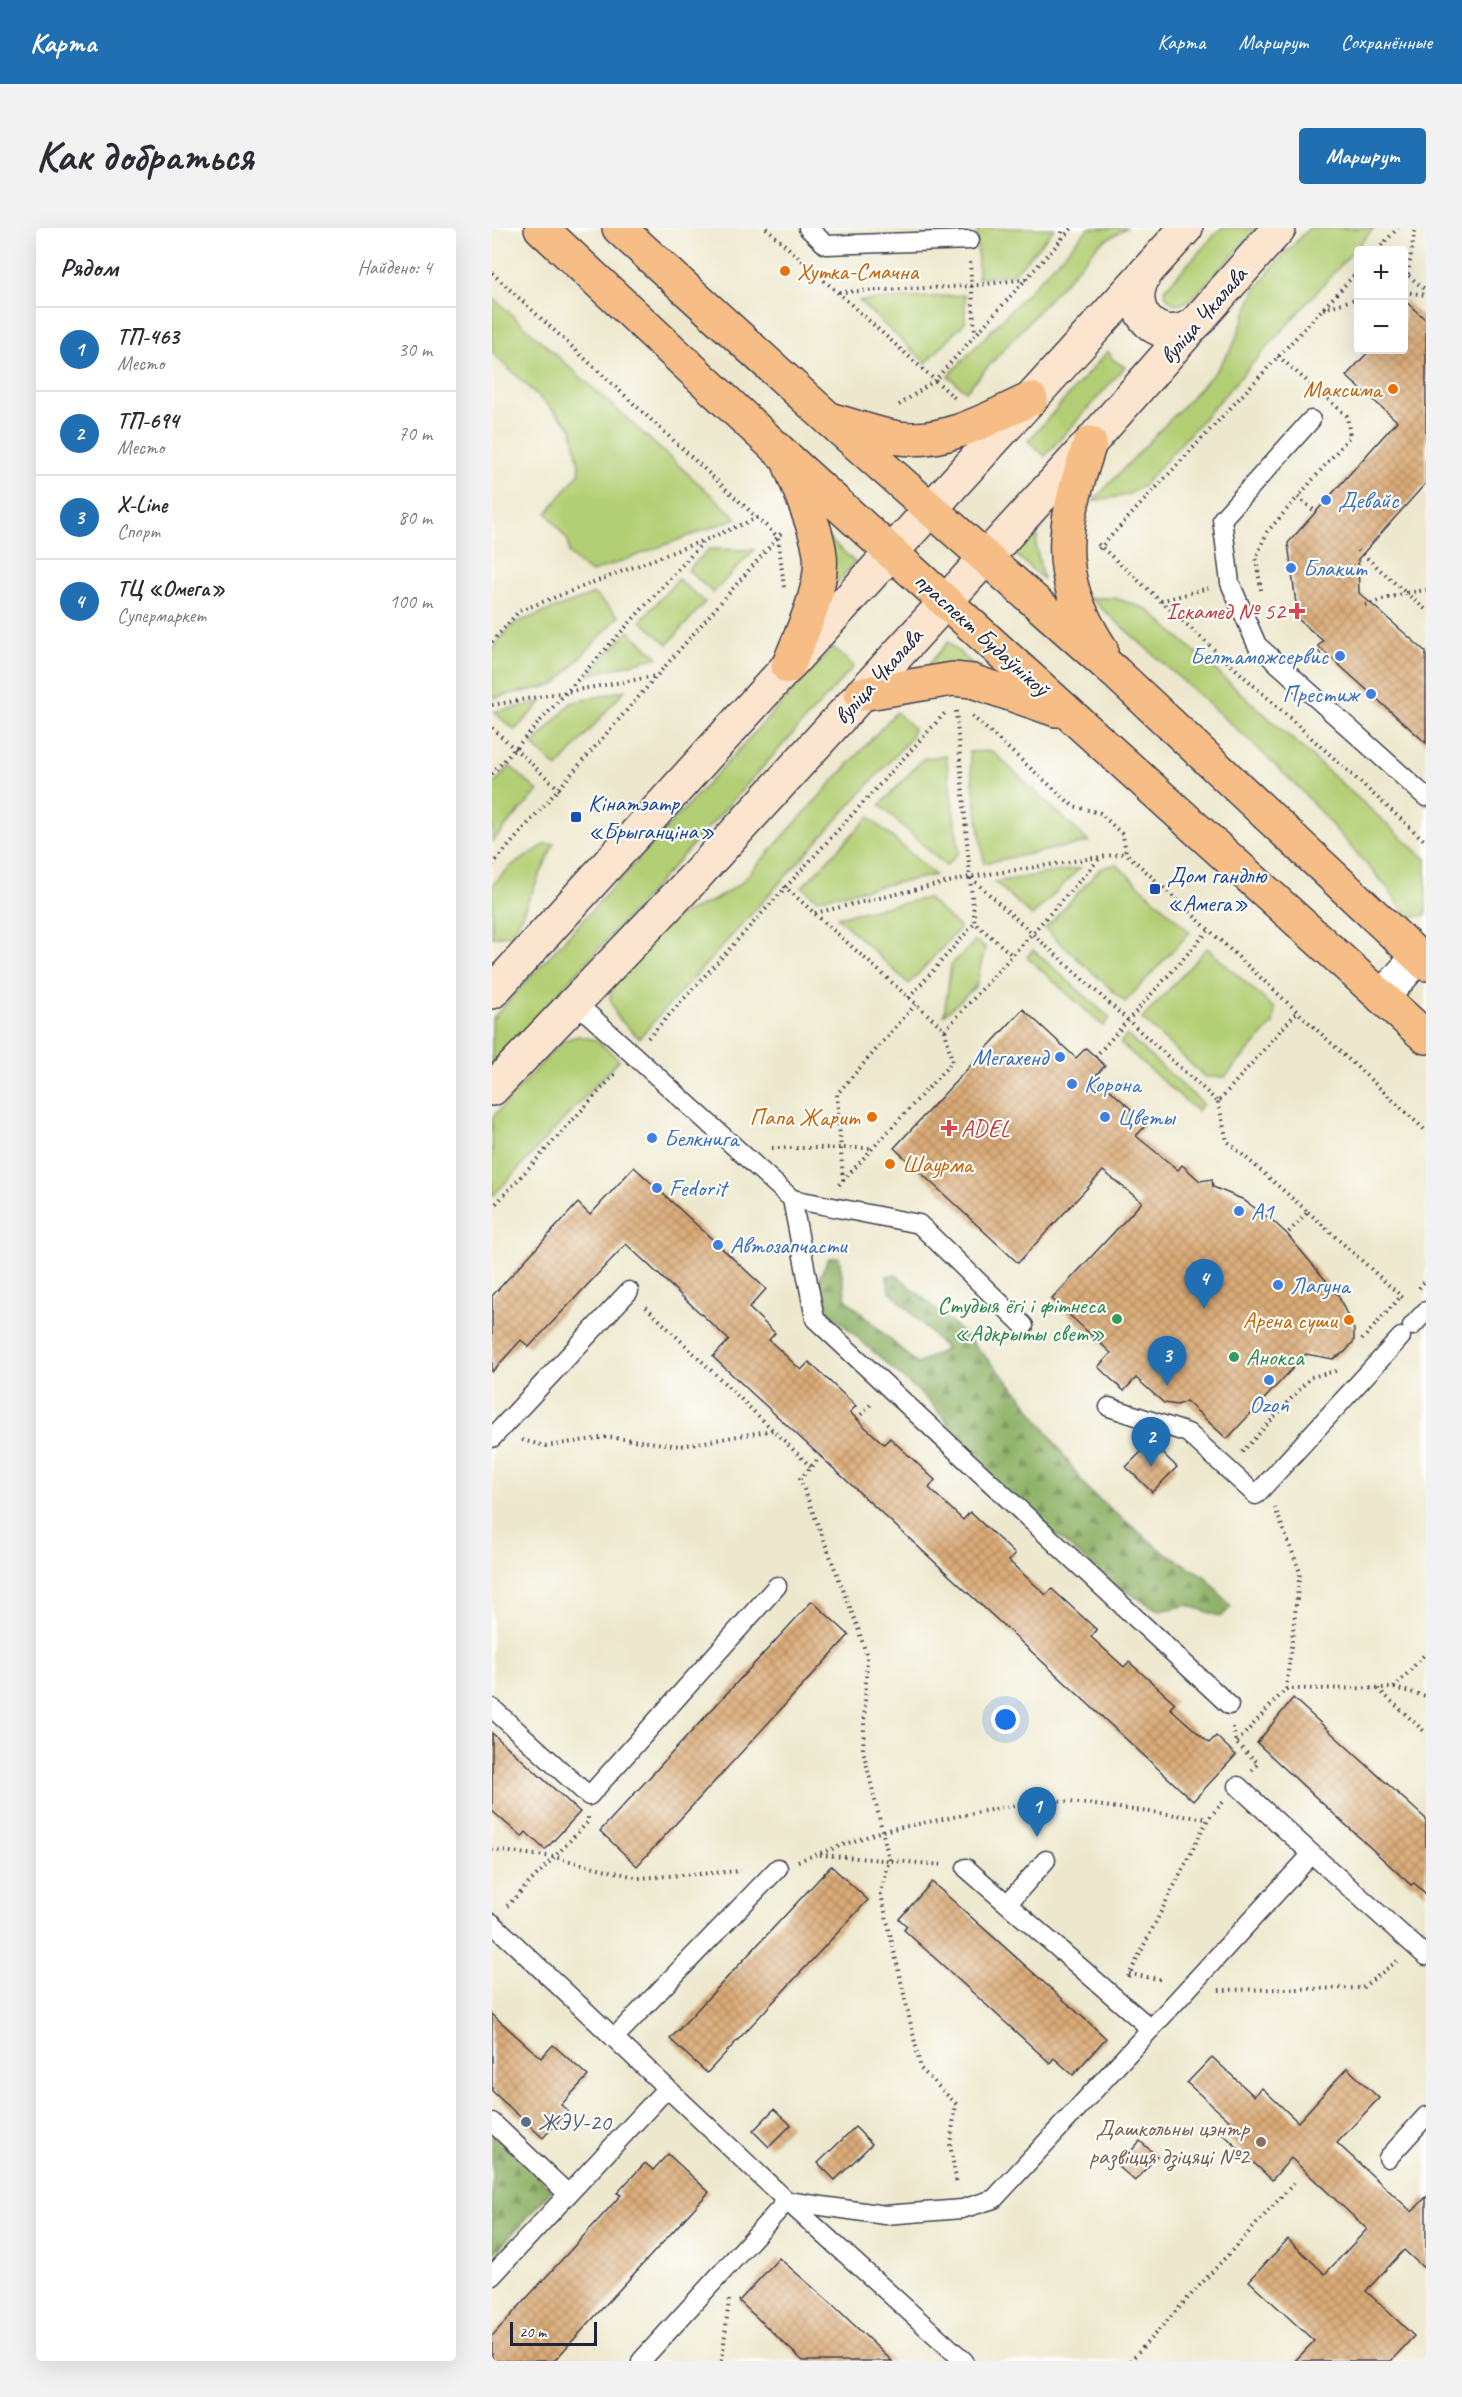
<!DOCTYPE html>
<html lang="ru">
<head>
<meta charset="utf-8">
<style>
	body { margin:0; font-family:Caveat,sans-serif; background:#f2f2f3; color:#2b2b33 }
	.controls { position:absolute; right:18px; top:18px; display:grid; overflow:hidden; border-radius:6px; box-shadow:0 6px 24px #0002 }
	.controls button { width:54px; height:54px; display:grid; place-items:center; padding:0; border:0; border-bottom:2px solid #e1e1e2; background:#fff; color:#2b2b33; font:30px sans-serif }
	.scale { position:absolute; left:18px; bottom:15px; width:87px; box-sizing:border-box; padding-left:6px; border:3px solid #22223b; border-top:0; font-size:16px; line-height:21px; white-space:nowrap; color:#22223b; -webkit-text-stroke:4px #fdfcf7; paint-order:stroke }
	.you { position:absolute; left:514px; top:1492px; width:21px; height:21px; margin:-15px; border:4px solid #fff; border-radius:50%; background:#1a73e8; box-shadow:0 0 0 9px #1a73e833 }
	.badge { display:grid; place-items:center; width:39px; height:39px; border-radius:50%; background:#1f6fb2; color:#fff; font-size:20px; font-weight:700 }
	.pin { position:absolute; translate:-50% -50px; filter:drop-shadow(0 2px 3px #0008) }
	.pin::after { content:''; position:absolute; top:32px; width:21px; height:18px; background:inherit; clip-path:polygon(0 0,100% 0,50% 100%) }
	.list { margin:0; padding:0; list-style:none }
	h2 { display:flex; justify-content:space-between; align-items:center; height:78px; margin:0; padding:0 24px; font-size:26px }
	h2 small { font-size:20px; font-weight:400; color:#7c7c81 }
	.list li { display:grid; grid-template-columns:39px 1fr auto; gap:18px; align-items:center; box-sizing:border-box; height:84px; padding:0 24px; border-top:2px solid #e1e1e2 }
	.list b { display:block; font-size:22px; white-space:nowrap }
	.list p { margin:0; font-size:20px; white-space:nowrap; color:#7c7c81 }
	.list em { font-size:20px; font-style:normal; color:#7c7c81 }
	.map { position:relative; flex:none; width:934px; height:2133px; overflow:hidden; border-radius:6px }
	header { display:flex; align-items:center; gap:36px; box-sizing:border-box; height:84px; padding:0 30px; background:#1f6fb2; color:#fff }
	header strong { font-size:28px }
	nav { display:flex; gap:33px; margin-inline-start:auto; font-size:21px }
	.intro { display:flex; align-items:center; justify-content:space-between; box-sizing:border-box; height:144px; padding:0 36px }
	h1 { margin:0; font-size:42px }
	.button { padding:15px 27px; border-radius:6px; background:#1f6fb2; color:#fff; font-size:21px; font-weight:700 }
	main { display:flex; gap:36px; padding:0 36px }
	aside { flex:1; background:#fff; border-radius:6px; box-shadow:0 6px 24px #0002 }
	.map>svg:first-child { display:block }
	.green { fill:#b3cf75; stroke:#6a7858; stroke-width:1.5 }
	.forest { fill:url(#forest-firs); stroke:#586a50; stroke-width:1.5 }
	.building { fill:url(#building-cross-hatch) }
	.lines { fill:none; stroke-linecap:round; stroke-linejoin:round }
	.lane-casing { stroke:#404051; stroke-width:21 }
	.street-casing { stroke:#404051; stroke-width:36 }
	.secondary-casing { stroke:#404051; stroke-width:36 }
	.primary-casing { stroke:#404051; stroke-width:36 }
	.path { stroke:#404051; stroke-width:4; stroke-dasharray:1.5 4.5; stroke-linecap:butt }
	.lane { stroke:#fff; stroke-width:18 }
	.street { stroke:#fff; stroke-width:33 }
	.secondary { stroke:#fbe5cf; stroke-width:33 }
	.primary { stroke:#f6be86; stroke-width:33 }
	.food-dot { fill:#e8710a; stroke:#fdfcf7; stroke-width:2 }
	.shop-dot { fill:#3f7fe0; stroke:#fdfcf7; stroke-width:2 }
	.health-dot { fill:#e0444e; stroke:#fdfcf7; stroke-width:2 }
	.transit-dot { fill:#1a4fb4; stroke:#fdfcf7; stroke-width:2 }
	.leisure-dot { fill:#2e9e5b; stroke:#fdfcf7; stroke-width:2 }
	.service-dot { fill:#5c6f8a; stroke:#fdfcf7; stroke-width:2 }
	.education-dot { fill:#8d6e63; stroke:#fdfcf7; stroke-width:2 }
	.labels { text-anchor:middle; stroke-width:4.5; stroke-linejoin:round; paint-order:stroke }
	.food-label { font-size:24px; fill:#c56008; stroke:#fdfcf7; text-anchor:end }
	.street-label { font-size:24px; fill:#22223b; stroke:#fdfcf7 }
	.shop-label { font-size:24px; fill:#366cbe; stroke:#fdfcf7; text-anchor:start }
	.health-label { font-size:24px; fill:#be3a42; stroke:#fdfcf7; text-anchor:end }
	.transit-label { font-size:24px; fill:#164399; stroke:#fdfcf7; text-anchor:start }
	.leisure-label { font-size:24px; fill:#27864d; stroke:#fdfcf7; text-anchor:end }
	.service-label { font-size:24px; fill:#4e5e75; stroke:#fdfcf7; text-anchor:start }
	.education-label { font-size:24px; fill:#785e54; stroke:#fdfcf7; text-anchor:end }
</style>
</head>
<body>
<header>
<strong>Карта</strong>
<nav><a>Карта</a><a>Маршрут</a><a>Сохранённые</a></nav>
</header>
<div class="intro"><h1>Как добраться</h1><a class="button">Маршрут</a></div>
<main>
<aside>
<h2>Рядом<small>Найдено: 4</small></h2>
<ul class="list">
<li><span class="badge">1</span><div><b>ТП-463</b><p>Место</p></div><em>30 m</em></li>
<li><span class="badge">2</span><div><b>ТП-694</b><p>Место</p></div><em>70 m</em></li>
<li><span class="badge">3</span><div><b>X-Line</b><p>Спорт</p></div><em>80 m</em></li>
<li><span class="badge">4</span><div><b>ТЦ «Омега»</b><p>Супермаркет</p></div><em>100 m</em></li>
</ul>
</aside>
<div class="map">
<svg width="934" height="2133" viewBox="0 0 934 2133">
	<defs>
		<pattern id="forest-firs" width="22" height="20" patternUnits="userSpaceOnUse" patternTransform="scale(1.5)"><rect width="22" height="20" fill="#8eb266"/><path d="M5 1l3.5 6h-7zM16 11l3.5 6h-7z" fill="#749055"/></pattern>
		<pattern id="building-cross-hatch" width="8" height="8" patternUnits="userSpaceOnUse" patternTransform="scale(1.5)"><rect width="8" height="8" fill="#dbac78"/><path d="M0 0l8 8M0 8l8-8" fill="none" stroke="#b18c64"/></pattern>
	</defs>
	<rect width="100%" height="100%" fill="#fdfcf7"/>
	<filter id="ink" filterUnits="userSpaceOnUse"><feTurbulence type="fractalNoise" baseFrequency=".0167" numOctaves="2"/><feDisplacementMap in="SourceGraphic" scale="12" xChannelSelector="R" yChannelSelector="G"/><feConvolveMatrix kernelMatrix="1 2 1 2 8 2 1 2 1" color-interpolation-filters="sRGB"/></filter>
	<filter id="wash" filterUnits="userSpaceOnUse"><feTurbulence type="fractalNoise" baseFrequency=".008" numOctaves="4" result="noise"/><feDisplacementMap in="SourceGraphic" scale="24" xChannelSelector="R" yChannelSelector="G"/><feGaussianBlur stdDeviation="1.35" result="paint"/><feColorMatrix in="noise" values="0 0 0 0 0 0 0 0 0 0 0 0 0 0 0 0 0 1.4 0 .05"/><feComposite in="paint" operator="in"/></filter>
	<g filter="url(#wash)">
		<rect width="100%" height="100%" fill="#ede8cd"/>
		<!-- green -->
		<g class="green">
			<path d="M485,0h78l-41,46 -36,4z"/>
			<path d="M597,0h37l-27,16 -133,147 -18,-15z"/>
			<path d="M729,0h37l-66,71 -8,4 -10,1 -8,-7 -1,-8z"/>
			<path d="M817,0h65l-231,258 -16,9 -34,6 123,-130 17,-25 21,-54 16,-22z"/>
			<path d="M473,67v27l-39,41 -67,-62z"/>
			<path d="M0,69l245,221 -147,55 -21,-19 -1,-13 -21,-28 33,-41 -8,-44 -80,-75z"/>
			<path d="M616,123l5,9 12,7 -80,89 -17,-15z"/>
			<path d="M546,301l-2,17 7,33 -28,-25z"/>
			<path d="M333,307l30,27 -25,29z"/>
			<path d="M217,321l45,1 -41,43 -25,-23z"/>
			<path d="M186,351l27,23 -37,42 -27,-23z"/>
			<path d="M102,366l25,22 -64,69 -63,13v-50l23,-25z"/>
			<path d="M598,370h25l32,11 279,250v56l-17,3 -20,-28 -89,-101 -50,-48z"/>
			<path d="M137,403l29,26 -70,18z"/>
			<path d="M456,414l31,28 -56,1z"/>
			<path d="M341,419l21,19 -362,401v-48z"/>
			<path d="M133,462l-68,78 -24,-23 38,-42z"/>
			<path d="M50,474l-27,28 -22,-18z"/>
			<path d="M404,484l17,16 -2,10 -272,300 -22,-21 -7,-18 3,-23 57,-56 46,-21 24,-15z"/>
			<path d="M500,523l97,91 -105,21 -15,-111z"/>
			<path d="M454,528l13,96 -13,14 -66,-61 44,-47z"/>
			<path d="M18,538l28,25 -46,51v-56z"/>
			<path d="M377,589l66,58 -118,24 -15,-12z"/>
			<path d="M54,616h8l-37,81 -8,10 -17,2v-52l19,-19z"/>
			<path d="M624,636l74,68 -65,70 -80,-73 55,-60z"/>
			<path d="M588,640l-48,48 -37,-34z"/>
			<path d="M435,670l33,30 -51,56 -72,-67z"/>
			<path d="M483,713l10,6 -9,39 -32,29 7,-50z"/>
			<path d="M715,720l68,61 -2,15 -48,53h-20l-63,-58z"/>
			<path d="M541,722l77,68 -7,8 -76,-69z"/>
			<path d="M635,807l76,69 -6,7 -77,-68z"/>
			<path d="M86,808l18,4 23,20 -127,137v-79l70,-77z"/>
		</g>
		<!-- forest -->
		<g class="forest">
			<path d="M347,1029l7,42 71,65 29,-15 -57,-59 -2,-14 10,-1 68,60 55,59 69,97 73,60 44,26 25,30 -10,10 -33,-12 -28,6 -47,-27 -116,-100 -67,-82 -109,-97 -1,-29 9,-18z"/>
			<path d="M0,1905l60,57 -60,66z"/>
		</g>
		<g id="blocks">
			<!-- building -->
			<g class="building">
				<path d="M912,72l22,20v163l-68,76 1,34 67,59v91l-108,-97 5,-5 -25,-22 -10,-76 109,-122 -51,-45 24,-26h34z"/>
				<path d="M531,781l53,49 10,-10 19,18 -10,10 52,48 -11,12 42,34 4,-5 18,16 12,-2 1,8 29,12 30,21 15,14 51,61 16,35v11l-9,11 -12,7 -27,-5 -79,85 -41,-38 -8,4 -14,-2 -28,-25 -12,13 -26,-24 13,-14 -59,-54 90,-97 -39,-31 -85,92 -124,-115z"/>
				<path d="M142,939l132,122 -17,19 26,25 -6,7 32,30 8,-8 47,44 -6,6 16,16 18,16 6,-6 45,42 -6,8 34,32 7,-8 45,42 -6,7 37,34 6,-6 45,41 -6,7 33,30 5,-5 46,41 -5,5 39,35 7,-7 20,19 -43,46 -480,-444 16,-17 -103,-96 -97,103 -8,-7 -29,32v-76l86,-93 12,12z"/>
				<path d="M659,1214l26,25 -25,25 -26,-25z"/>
				<path d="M320,1373l37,34 -212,231 -37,-35z"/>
				<path d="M801,1470l133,121v75l-12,-11 -3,2 -154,-142z"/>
				<path d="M0,1505l88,79 -35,38 -19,-18 -4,5 -30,-26z"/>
				<path d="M339,1638l37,34 -161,173 -37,-34z"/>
				<path d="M440,1654l174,156 -33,37 -19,-17 -4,5 -146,-133 3,-4 -8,-7z"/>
				<path d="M0,1786l49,44 12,-13 35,31 -27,29 7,6 -25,27 -51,-47z"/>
				<path d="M720,1829l42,39 8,-8 36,34 49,-54 32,30 -42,45 75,69 14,-15v73l-22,-20 -38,41 48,45 -23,25h-96l19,-20 -65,-60 39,-42 37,35 42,-45 -76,-71 -19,22 -51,-48 10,-10 -44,-39z"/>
				<path d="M282,1881l17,16 -22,22 -16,-16z"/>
				<path d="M363,1899l17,17 -37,36 -17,-17z"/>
				<path d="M648,1913l17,15 -22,25 -17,-15z"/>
				<path d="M176,1926l41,38 -155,169h-62v-25l129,-141 -4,-2 28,-30 8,7z"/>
				<path d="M287,2030l54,47 59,56h-89l-64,-60z"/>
			</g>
		</g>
	</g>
	<g filter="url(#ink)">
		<use href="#blocks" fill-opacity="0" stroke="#404051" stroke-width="1.5"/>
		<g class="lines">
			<!-- lane casing -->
			<g class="lane-casing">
				<g id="lane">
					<path d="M316,0l18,17 144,-5"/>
					<path d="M819,192l-89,99 8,64 27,62 169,152"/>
					<path d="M82,773l218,198 23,120 414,386"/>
					<path d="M300,971l127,25 105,102"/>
					<path d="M920,1098l14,-15"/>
					<path d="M617,1179l79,26 68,62 145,-158"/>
					<path d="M0,1210l137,-147"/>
					<path d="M0,1480l97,88 188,-210"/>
					<path d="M746,1558l74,68"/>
					<path d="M474,1640l185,161"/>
					<path d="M517,1674l37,-42"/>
					<path d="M0,1695l295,278 177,160"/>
					<path d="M122,1810l164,-170"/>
					<path d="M0,1894l76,72"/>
					<path d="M896,1930l38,-42"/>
					<path d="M0,2048l175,-188"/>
					<path d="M149,2133l146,-160 98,14 77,-6 32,-10 318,-345 114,102"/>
				</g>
			</g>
			<!-- street casing -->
			<g class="street-casing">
				<path id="street" d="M890,769l36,-40"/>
			</g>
			<!-- secondary casing -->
			<g class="secondary-casing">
				<g id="secondary">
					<path d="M655,43c-29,40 17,82 53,48"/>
					<path d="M0,764l694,-764"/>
					<path d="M0,861l204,-213 394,-433 189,-215"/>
				</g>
			</g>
			<!-- primary casing -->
			<g class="primary-casing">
				<g id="primary">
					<path d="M49,0l246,230 639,579"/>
					<path d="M127,0l211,192 286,253 310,291"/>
					<path d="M344,193c21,6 42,14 63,17 47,6 91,-20 132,-39"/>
					<path d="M598,215c-27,82 -39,128 11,206"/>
					<path d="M296,439c12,-32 36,-78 32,-112 -2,-24 -22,-68 -31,-92"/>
					<path d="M369,466l92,-15 19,2 84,29"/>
				</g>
			</g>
			<!-- path -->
			<g class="path">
				<path d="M274,0l191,172"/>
				<path d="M569,11l2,-11"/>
				<path d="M885,22l21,-22"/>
				<path d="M478,34l5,72"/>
				<path d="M912,44l22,18"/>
				<path d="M0,45l286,264 6,50"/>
				<path d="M916,46l7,-46"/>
				<path d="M347,64l132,-6 55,-7"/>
				<path d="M912,64l22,3"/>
				<path d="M831,81l35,-11"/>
				<path d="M786,128l69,60 3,20 -52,61 18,15"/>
				<path d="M407,177l35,-24 138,-153"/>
				<path d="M606,316l328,298"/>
				<path d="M607,321l259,-278"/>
				<path d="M866,322l48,43 20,-3"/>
				<path d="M769,362l-5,-32 11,-26 31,-35"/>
				<path d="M669,373l47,-13"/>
				<path d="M873,377l41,-12 20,17"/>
				<path d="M0,414l27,-31 185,-71"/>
				<path d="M817,432l14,-9"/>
				<path d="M0,477l164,-29"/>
				<path d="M464,483l14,166 248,225 78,-89"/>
				<path d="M480,488l101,90 27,7 23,22 3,18 300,278"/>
				<path d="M0,500l68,62"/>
				<path d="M0,546l213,-234 52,-22"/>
				<path d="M0,637l291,-334"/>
				<path d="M478,650l5,45 36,31"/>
				<path d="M292,658l161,144 155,-172"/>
				<path d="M323,685l155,-36 156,-24"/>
				<path d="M417,770l66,-75"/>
				<path d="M156,810l297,-325"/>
				<path d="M603,829l113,-126"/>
				<path d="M726,874l9,39 81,71 -21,22"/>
				<path d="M280,920h100"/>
				<path d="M351,952l-6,-86 79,-90"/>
				<path d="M347,957l113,-123 -7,-32"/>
				<path d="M0,980l125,-136"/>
				<path d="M816,984l95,86"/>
				<path d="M927,1060l7,-8"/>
				<path d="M154,1079l165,160"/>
				<path d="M870,1112l39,-44"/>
				<path d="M365,1191l16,-17"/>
				<path d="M30,1212l23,6 62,-9 74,9 92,-16"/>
				<path d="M750,1224l69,-75 25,-6"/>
				<path d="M329,1228l-21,23 58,149 9,29 -4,93 26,109 -8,35 40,175 35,35 -6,40 7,41"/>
				<path d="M902,1460l32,8"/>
				<path d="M794,1461l108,-1 32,-35"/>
				<path d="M886,1461l48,44"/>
				<path d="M741,1499l3,16 22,20 -6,7"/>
				<path d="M745,1514l49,-53 14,-117 -25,-64"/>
				<path d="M0,1622l62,7 85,21 102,-7"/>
				<path d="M328,1627l124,10"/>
				<path d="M306,1633l84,-30 164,-32 162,20"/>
				<path d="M15,1678l81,-84v-5"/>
				<path d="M637,1746l35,6"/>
				<path d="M636,1749l80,-158 15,-17"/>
				<path d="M727,1762l143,-2 35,-27"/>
				<path d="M230,2133l7,-62"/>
				<path d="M638,2133l166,-180"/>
			</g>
			<!-- lane -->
			<use href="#lane" class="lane"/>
			<!-- street -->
			<use href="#street" class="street"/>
			<!-- secondary -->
			<use href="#secondary" class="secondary"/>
			<!-- primary -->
			<use href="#primary" class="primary"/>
		</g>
	</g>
	<!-- markers -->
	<g class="food-dot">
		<circle cx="293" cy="43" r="6"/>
		<circle cx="901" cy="161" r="6"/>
		<circle cx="380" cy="889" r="6"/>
		<circle cx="398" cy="936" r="6"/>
		<circle cx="857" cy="1092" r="6"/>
	</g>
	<g class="shop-dot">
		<circle cx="834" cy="272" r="6"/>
		<circle cx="799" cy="340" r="6"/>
		<circle cx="848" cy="428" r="6"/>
		<circle cx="879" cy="466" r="6"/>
		<circle cx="568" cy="829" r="6"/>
		<circle cx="580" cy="856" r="6"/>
		<circle cx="613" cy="889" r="6"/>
		<circle cx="160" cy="910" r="6"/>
		<circle cx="165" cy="960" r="6"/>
		<circle cx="747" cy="983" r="6"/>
		<circle cx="226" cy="1017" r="6"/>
		<circle cx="786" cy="1057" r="6"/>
		<circle cx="777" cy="1152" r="6"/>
	</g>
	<g class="health-dot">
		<path d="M802 374h6v6h6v6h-6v6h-6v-6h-6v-6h6z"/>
		<path d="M454 891h6v6h6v6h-6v6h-6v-6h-6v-6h6z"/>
	</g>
	<g class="transit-dot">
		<rect x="78" y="583" width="12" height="12" rx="3"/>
		<rect x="657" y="655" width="12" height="12" rx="3"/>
	</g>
	<g class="leisure-dot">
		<circle cx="625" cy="1091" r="6"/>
		<circle cx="742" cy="1129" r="6"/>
	</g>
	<circle class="service-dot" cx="34" cy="1894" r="6"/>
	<circle class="education-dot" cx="769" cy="1914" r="6"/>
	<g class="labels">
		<!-- food labels -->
		<g class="food-label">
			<text x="305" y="51" text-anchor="start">Хутка-Смачна</text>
			<text x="889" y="169">Максима</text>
			<text x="368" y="897">Папа Жарит</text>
			<text x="410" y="944" text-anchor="start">Шаурма</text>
			<text x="845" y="1100">Арена суши</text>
		</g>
		<!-- street labels -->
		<g class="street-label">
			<text transform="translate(711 87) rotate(-49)" y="8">вуліца Чкалава</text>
			<text transform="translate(490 406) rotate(42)" y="8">праспект Будаўнікоў</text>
			<text transform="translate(386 448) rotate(-48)" y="8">вуліца Чкалава</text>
		</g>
		<!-- shop labels -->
		<g class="shop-label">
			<text x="846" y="280">Девайс</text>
			<text x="811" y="348">Блакит</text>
			<text x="836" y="436" text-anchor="end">Белтаможсервис</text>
			<text x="867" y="474" text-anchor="end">Престиж</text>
			<text x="556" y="837" text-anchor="end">Мегахенд</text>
			<text x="592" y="864">Корона</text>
			<text x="625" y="897">Цветы</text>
			<text x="172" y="918">Белкнига</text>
			<text x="177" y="968">Fedorit</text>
			<text x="759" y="991">A1</text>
			<text x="238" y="1025">Автозапчасти</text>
			<text x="798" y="1065">Лагуна</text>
			<text x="777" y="1184" text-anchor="middle">Ozon</text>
		</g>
		<!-- health labels -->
		<g class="health-label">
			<text x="793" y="391">Іскамед № 52</text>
			<text x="469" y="908" text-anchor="start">ADEL</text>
		</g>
		<!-- transit labels -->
		<g class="transit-label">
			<text x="96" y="583">Кінатэатр<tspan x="96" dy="28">«Брыганціна»</tspan></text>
			<text x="675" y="655">Дом гандлю<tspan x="675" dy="28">«Амега»</tspan></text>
		</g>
		<!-- leisure labels -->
		<g class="leisure-label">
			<text x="613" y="1085">Студыя ёгі і фітнеса<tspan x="613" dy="28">«Адкрыты свет»</tspan></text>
			<text x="754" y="1137" text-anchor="start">Анокса</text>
		</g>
		<!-- service labels -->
		<g class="service-label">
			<text x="46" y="1902">ЖЭУ-20</text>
		</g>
		<!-- education labels -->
		<g class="education-label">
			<text x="757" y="1908">Дашкольны цэнтр<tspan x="757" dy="28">развіцця дзіцяці №2</tspan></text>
		</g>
	</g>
</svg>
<div class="controls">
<button>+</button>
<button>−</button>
</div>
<div class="scale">20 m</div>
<div class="you"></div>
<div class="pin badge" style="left:545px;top:1609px">1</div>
<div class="pin badge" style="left:659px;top:1239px">2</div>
<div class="pin badge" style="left:675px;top:1158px">3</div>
<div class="pin badge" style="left:712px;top:1081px">4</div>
</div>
</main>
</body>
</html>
